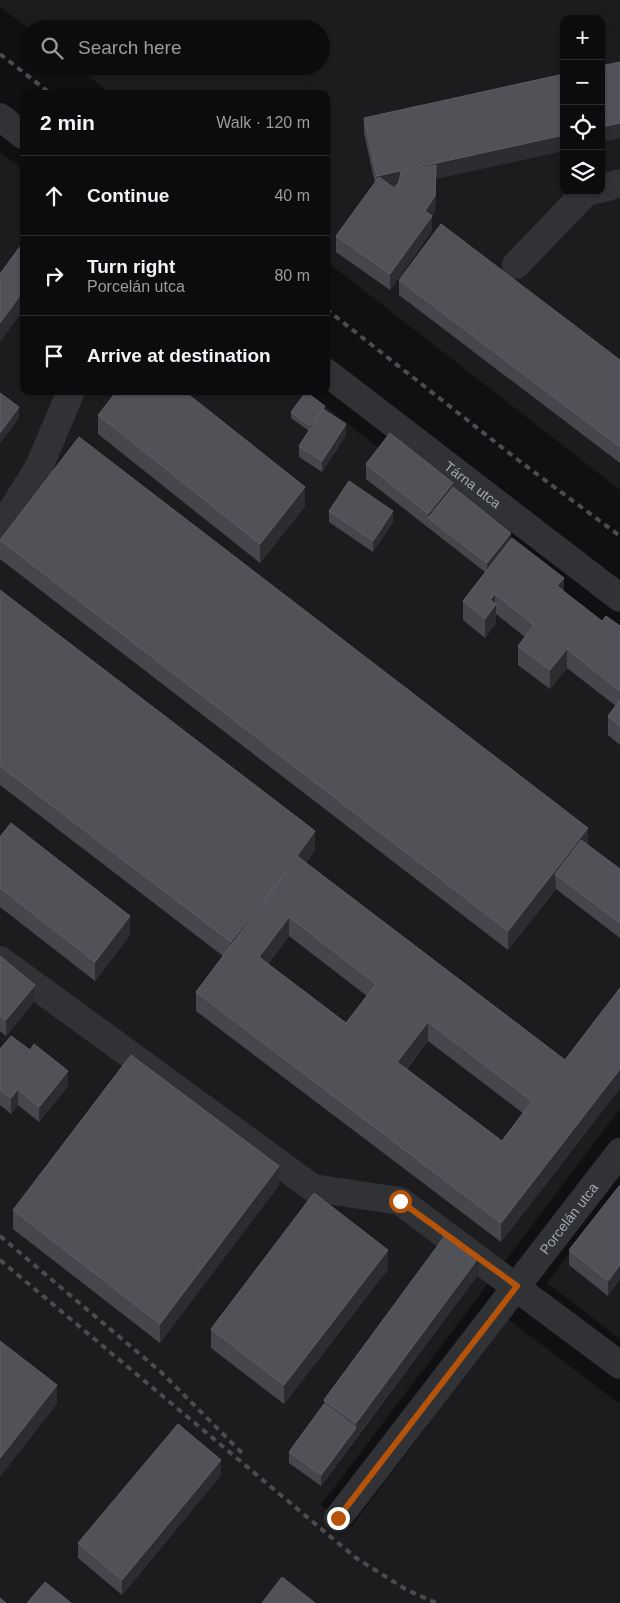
<!DOCTYPE html>
<html lang="en">
<head>
<meta charset="utf-8">
<style>
	body { margin:0; font-family:Helvetica,sans-serif; background:#1a1a1c; color:#f1f3f6 }
	.controls { position:absolute; right:15px; top:15px; display:grid; overflow:hidden; border-radius:10px; box-shadow:0 1px 4px #0004 }
	.controls button { width:45px; height:45px; display:grid; place-items:center; padding:0; border:0; border-bottom:1px solid #2c2c2e; background:#0c0c0e; color:#f1f3f6; font:25px sans-serif }
	.stop { position:absolute; width:15px; height:15px; margin:-11px; border:4px solid #b45309; border-radius:50%; background:#fff }
	.stop.end { background:#b45309; border-color:#fff; box-shadow:0 1px 5px #0008 }
	.list { margin:0; padding:0; list-style:none }
	h2 { display:flex; justify-content:space-between; align-items:center; height:65px; margin:0; padding:0 20px; font-size:21px }
	h2 small { font-size:16px; font-weight:400; color:#9a9b9e }
	.list li { display:grid; grid-template-columns:32px 1fr auto; gap:15px; align-items:center; box-sizing:border-box; height:80px; padding:0 20px; border-top:1px solid #2c2c2e }
	.list b { display:block; font-size:19px; white-space:nowrap }
	.list p { margin:0; font-size:16px; white-space:nowrap; color:#9a9b9e }
	.list em { font-size:16px; font-style:normal; color:#9a9b9e }
	.icon { flex:none; width:28px; height:28px; fill:none; stroke:currentColor; stroke-width:2; stroke-linecap:round; stroke-linejoin:round }
	.map { position:relative; flex:none; width:620px; height:1603px; overflow:hidden }
	.search { position:absolute; background:#0c0c0e; box-shadow:0 1px 4px #0004; left:20px; top:20px; width:310px; height:55px; display:flex; align-items:center; gap:12px; box-sizing:border-box; padding:0 18px; border-radius:28px; color:#9a9b9e; font-size:19px }
	.panel { position:absolute; background:#0c0c0e; box-shadow:0 1px 4px #0004; left:20px; top:90px; width:310px; height:305px; border-radius:10px }
	.map>svg:first-child { display:block }
	.built { fill:#1c1c1f; fill-rule:evenodd }
	.lines { fill:none; stroke-linecap:round; stroke-linejoin:round }
	.minor { stroke:#313236; stroke-width:28 }
	.rail { stroke:#4b4c51; stroke-width:4; stroke-dasharray:6 5; stroke-linecap:butt }
	.wall { fill:#46474d; fill-rule:evenodd }
	.shaded-wall { fill:#2c2d31 }
	.building { fill:#505258; stroke:#5d5f66; fill-rule:evenodd }
	.route { stroke:#b45309; stroke-width:6 }
	.labels { text-anchor:middle; stroke-width:4.5; stroke-linejoin:round; paint-order:stroke }
	.street-label { font-size:14px; fill:#a2a7b2; stroke:#0b0b0d }
</style>
</head>
<body>
<div class="map">
<svg width="620" height="1603" viewBox="0 0 620 1603">
	<rect width="100%" height="100%" fill="#101012"/>
	<!-- built -->
	<g class="built">
		<path d="M0,0h620v490l-294,-229v-167h-215l-35,-28h245v-37h-292l-29,-22zM564,19h37v172h-37z"/>
		<path d="M0,152l24,18v221h282l314,246v472l-299,396 29,23 158,-209 112,85v199h-620z"/>
		<path d="M620,1188v151l-73,-56z"/>
	</g>
	<g class="lines">
		<!-- minor -->
		<g class="minor">
			<path d="M0,117l24,19"/>
			<path d="M601,189l19,-6"/>
			<path d="M516,265l69,-72 7,-2"/>
			<path id="s1" d="M326,372l294,226"/>
			<path d="M0,529l39,-62 32,-76"/>
			<path d="M0,960l313,228 87,13 220,164"/>
			<path id="s2" d="M338,1518l282,-366"/>
		</g>
		<!-- rail -->
		<g class="rail">
			<path d="M0,54l51,40"/>
			<path d="M326,309l192,151 102,76"/>
			<path d="M0,1236l161,136 83,83"/>
			<path d="M0,1260l356,298 51,32 29,13"/>
		</g>
	</g>
	<!-- wall -->
	<g class="wall">
		<path d="M364,118l72,61 -1,32 -3,5v15l-42,59 -54,-38v-16l39,-53 -11,-50z"/>
		<path d="M399,280l221,80v103l-221,-168z"/>
		<path d="M325,411l21,24 -24,37 -23,-15v-11l10,-15 -18,-13v-6z"/>
		<path d="M98,415l207,91 -45,57 -162,-129z"/>
		<path d="M366,464l87,23 58,52 53,53 38,29 18,5v119l-12,-10v-19l8,-10 -49,-38 -17,21 -32,-24v-19l7,-9 -29,-23v9l-11,15 -22,-18v-19l22,-29 -119,-93z"/>
		<path d="M329,511l64,11 -20,30 -44,-30z"/>
		<path d="M0,540l588,305 32,24v69l-64,-49 -48,61 -508,-391z"/>
		<path d="M0,590l315,260 -9,13 259,197 55,-72v100l-119,154 -305,-231v-19l27,-36 -223,-171zM289,936l78,60 -21,27 -78,-59zM428,1041l95,72 -21,28 -95,-72z"/>
		<path d="M0,837l130,98 -35,46 -95,-74z"/>
		<path d="M0,956l35,44 -29,36 -6,-5z"/>
		<path d="M0,1049l68,37 -29,36 -21,-17 -7,9 -11,-9z"/>
		<path d="M279,1185l-119,158 -147,-114v-19z"/>
		<path d="M620,1185l-12,111 -39,-31v-15z"/>
		<path d="M388,1269l-104,135 -73,-56v-19z"/>
		<path d="M479,1273l-158,213 -32,-23v-11l35,-48v-4z"/>
		<path d="M221,1475l-99,120 -44,-37v-15z"/>
	</g>
	<!-- shaded-wall -->
	<g class="shaded-wall">
		<path d="M620,123v15l-19,4v-15z"/>
		<path d="M564,135v16l-128,28 -1,32 -5,7 2,-2v15l-42,59v-16l35,-63 10,-32 -58,12v-15z"/>
		<path d="M24,290v19l-24,33v-19z"/>
		<path d="M325,406v5l-15,21v-6z"/>
		<path d="M19,407v11l-19,26v-11z"/>
		<path d="M346,424v11l-24,37v-11z"/>
		<path d="M453,483v15l-25,20v11v-15z"/>
		<path d="M305,487v19l-45,57v-19z"/>
		<path d="M393,511v11l-20,30v-11z"/>
		<path d="M511,533v11l-24,30v-11z"/>
		<path d="M564,578v19l-7,-11z"/>
		<path d="M495,594v12l1,-2v19l-11,15v-19l5,-19z"/>
		<path d="M567,649v19l-17,21v-19z"/>
		<path d="M588,828v19l-33,27 1,15 -48,61v-19z"/>
		<path d="M315,831v19l-18,25v-19z"/>
		<path d="M287,871l-56,90v-19z"/>
		<path d="M130,916v19l-35,46v-19z"/>
		<path d="M289,917v19l-30,40v-19z"/>
		<path d="M35,985v15l-29,36v-16z"/>
		<path d="M428,1022v19l-31,40v-19z"/>
		<path d="M620,1069v19l-119,154v-19z"/>
		<path d="M68,1071v15l-29,36v-15z"/>
		<path d="M18,1089v16l-7,9v-16z"/>
		<path d="M279,1166v19l-119,158v-19z"/>
		<path d="M388,1250v19l-104,135v-19z"/>
		<path d="M479,1257v16l-123,165v-15z"/>
		<path d="M620,1265v15l-12,16v-15z"/>
		<path d="M57,1385v19l-57,73v-19z"/>
		<path d="M356,1428v10l-35,48v-11z"/>
		<path d="M221,1460v15l-99,120v-15z"/>
	</g>
	<!-- building -->
	<g class="building">
		<path d="M620,62v61l-19,4v-61z"/>
		<path d="M564,74v61l-187,41 -13,-58z"/>
		<path d="M436,165l-1,31 -10,15 7,5 -42,58 -54,-38 43,-59 15,11 5,-6 2,-10z"/>
		<path d="M441,224l179,136v87l-221,-167z"/>
		<path d="M24,241v49l-24,33v-49z"/>
		<path d="M117,391h67l121,96 -45,57 -162,-129z"/>
		<path d="M306,392l19,14 -15,20 -19,-14z"/>
		<path d="M0,393l19,14 -19,26z"/>
		<path d="M323,409l23,15 -24,37 -23,-15z"/>
		<path d="M390,433l63,50 -25,31 -62,-50z"/>
		<path d="M79,437l509,391 -80,103 -508,-391z"/>
		<path d="M349,481l44,30 -20,30 -44,-30z"/>
		<path d="M453,487l58,46 -24,30 -59,-45z"/>
		<path d="M512,538l52,40 -7,8 45,35 4,-5 14,10v65l-53,-42 -17,21 -32,-24 16,-21 -39,-31 -5,6 6,4 -11,15 -22,-18z"/>
		<path d="M0,590l315,241 -18,25 268,204 55,-72v81l-119,154 -305,-231 91,-121 -56,71 -231,-176zM289,917l87,67 -30,39 -87,-66zM428,1022l104,79 -30,40 -105,-79z"/>
		<path d="M620,700v26l-12,-10z"/>
		<path d="M11,823l119,93 -35,46 -95,-74v-51z"/>
		<path d="M581,840l39,29v54l-65,-49z"/>
		<path d="M0,956l35,29 -29,35 -6,-4z"/>
		<path d="M11,1036l19,14 4,-6 34,27 -29,36 -21,-18 -7,9 -11,-8v-41z"/>
		<path d="M131,1055l148,111 -119,158 -147,-114z"/>
		<path d="M620,1185v80l-12,16 -39,-31z"/>
		<path d="M314,1193l74,57 -104,135 -73,-56z"/>
		<path d="M447,1233l32,24 -123,166 -32,-23z"/>
		<path d="M0,1341l57,44 -57,73z"/>
		<path d="M324,1404l32,24 -35,47 -32,-23z"/>
		<path d="M178,1424l43,36 -99,120 -44,-37z"/>
		<path d="M282,1577l33,26h-53z"/>
		<path d="M45,1582l26,21h-44z"/>
		<path d="M0,1598l6,5h-6z"/>
	</g>
	<g class="lines">
		<!-- route -->
		<path class="route" d="M338,1518l179,-232 -117,-85"/>
	</g>
	<g class="labels">
		<!-- street labels -->
		<g class="street-label">
			<text dy="5" stroke="none"><textPath href="#s1" startOffset="185">Tárna utca</textPath></text>
			<text dy="5" stroke="none"><textPath href="#s2" startOffset="378">Porcelán utca</textPath></text>
		</g>
	</g>
</svg>
<div class="controls">
<button>+</button>
<button>−</button>
<button><svg class="icon" aria-label="locate" viewBox="0 0 24 24"><circle cx="12" cy="12" r="6"/><path d="M12 2v4M12 18v4M2 12h4M18 12h4"/></svg></button>
<button><svg class="icon" aria-label="layers" viewBox="0 0 24 24"><path d="M12 4l9 5-9 5-9-5zM3 14l9 5 9-5"/></svg></button>
</div>
<div class="stop" style="left:400px;top:1201px"></div>
<div class="stop end" style="left:338px;top:1518px"></div>
<div class="search"><svg class="icon" aria-label="search" viewBox="0 0 24 24"><circle cx="10" cy="10" r="6"/><path d="M15 15l6 6"/></svg>Search here</div>
<section class="panel">
<h2>2 min<small>Walk · 120 m</small></h2>
<ul class="list">
<li><svg class="icon" aria-label="ahead" viewBox="0 0 24 24"><path d="M12 20V5M6 11l6-6 6 6"/></svg><div><b>Continue</b></div><em>40 m</em></li>
<li><svg class="icon" aria-label="right" viewBox="0 0 24 24"><path d="M7 20v-9h11M14 6l5 5-5 5"/></svg><div><b>Turn right</b><p>Porcelán utca</p></div><em>80 m</em></li>
<li><svg class="icon" aria-label="arrive" viewBox="0 0 24 24"><path d="M6 21V4h12l-3 4 3 4H6"/></svg><div><b>Arrive at destination</b></div></li>
</ul>
</section>
</div>
</body>
</html>
